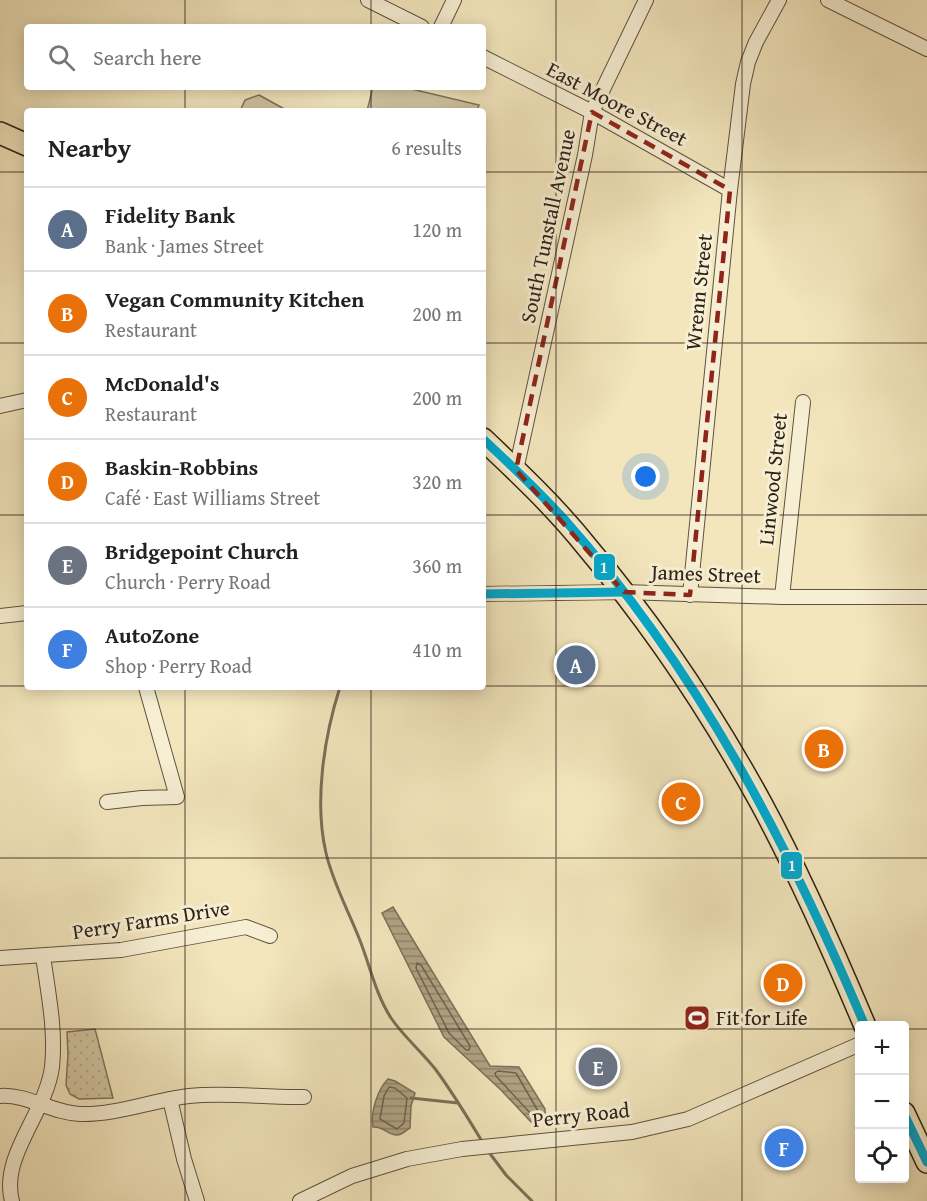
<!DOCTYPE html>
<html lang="en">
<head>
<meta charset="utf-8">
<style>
	body { margin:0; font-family:"Gentium Book Plus",serif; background:#f2f2f2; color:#222 }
	.controls { position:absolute; right:18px; bottom:18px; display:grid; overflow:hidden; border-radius:6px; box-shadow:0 3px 15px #0003 }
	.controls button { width:54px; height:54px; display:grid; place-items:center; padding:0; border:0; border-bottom:2px solid #e0e0e0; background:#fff; color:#222; font:30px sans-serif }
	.you { position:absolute; left:646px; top:477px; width:21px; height:21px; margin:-15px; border:4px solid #fff; border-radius:50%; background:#1a73e8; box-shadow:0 0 0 9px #1a73e833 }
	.badge { display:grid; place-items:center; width:39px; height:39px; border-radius:50%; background:#8f2418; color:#fff; font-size:20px; font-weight:700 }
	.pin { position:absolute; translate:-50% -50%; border:3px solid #fff; box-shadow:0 2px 6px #0006 }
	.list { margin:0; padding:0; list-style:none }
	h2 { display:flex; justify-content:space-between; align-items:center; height:78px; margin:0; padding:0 24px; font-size:26px }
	h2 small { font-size:20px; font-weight:400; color:#767676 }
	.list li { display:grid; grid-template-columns:39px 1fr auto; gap:18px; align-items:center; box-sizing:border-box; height:84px; padding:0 24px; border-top:2px solid #e0e0e0 }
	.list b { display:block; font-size:22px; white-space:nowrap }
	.list p { margin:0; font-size:20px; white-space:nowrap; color:#767676 }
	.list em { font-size:20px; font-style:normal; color:#767676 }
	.icon { flex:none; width:33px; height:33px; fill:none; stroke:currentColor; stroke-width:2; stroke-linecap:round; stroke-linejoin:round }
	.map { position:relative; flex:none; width:927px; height:1201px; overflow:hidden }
	.search { position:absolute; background:#fff; box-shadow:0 3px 15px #0003; left:24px; top:24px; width:462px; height:66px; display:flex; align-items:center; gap:15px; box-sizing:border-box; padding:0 21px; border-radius:6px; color:#767676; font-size:22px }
	.panel { position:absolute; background:#fff; box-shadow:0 3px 15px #0003; left:24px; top:108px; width:462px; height:582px; border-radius:6px }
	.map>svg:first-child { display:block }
	.park { fill:url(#park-dots); stroke:#7f735c; stroke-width:1.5 }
	.garden { fill:#d1c5a1; stroke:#7f735c; stroke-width:1.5 }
	.water { fill:url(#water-rules); stroke:#7c6f58; stroke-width:1.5 }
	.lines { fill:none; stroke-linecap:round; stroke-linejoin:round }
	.shore { stroke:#6e624d; stroke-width:1.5 }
	.stream { stroke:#7c6f58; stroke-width:3 }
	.street-casing { stroke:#5e5240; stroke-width:16 }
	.primary-casing { stroke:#2d2116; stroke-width:24 }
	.street { stroke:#f7efd4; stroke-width:14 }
	.primary { stroke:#f3e6bd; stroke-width:21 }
	.bus-1-casing { stroke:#f7efd4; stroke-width:14 }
	.bus-1 { stroke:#00a9ce; stroke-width:9 }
	.marked { fill:none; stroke:#8f2418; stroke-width:4.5; stroke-dasharray:12 8; stroke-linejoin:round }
	.grid { fill:none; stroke:#2d2116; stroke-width:1.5; stroke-opacity:0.55 }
	.labels { text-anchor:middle; stroke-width:6; stroke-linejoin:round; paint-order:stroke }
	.street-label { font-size:21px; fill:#2d2116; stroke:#f7efd4 }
	.poi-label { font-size:21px; fill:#2d2116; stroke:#f7efd4; text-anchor:start }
	.line-badge { stroke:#f7efd4; stroke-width:2 }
	.badge-label { font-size:16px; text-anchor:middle; font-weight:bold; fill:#fff }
</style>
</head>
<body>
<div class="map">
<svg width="927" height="1201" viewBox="0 0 927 1201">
	<defs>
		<pattern id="park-dots" width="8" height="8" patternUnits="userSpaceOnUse" patternTransform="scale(1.5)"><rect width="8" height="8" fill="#d1c5a1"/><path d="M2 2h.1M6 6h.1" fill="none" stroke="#b4a98a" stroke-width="1.8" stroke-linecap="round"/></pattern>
		<pattern id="water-rules" width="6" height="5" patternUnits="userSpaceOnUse" patternTransform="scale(1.5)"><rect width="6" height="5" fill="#b0a384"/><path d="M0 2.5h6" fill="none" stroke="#90846b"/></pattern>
	</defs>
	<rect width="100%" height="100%" fill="#f3e6bd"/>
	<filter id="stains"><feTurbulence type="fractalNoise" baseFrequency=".00333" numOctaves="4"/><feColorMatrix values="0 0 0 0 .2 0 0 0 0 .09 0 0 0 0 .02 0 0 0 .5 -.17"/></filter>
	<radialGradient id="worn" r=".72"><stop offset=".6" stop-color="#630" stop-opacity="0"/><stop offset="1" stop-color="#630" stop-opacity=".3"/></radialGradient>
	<!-- park -->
	<path class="park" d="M95,1029l18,69 -34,1 -9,-5 -4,-9 2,-30 -1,-23z"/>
	<!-- garden -->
	<g class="garden">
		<path d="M373,87h30l76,18 -2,6h-110z"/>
		<path d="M259,95l29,16h-48l5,-11z"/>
	</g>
	<!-- water -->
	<g class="water">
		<path d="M393,907l97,159 29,1 26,42v5l-4,7 -10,1 -30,-32 -57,-53 -62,-124z"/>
		<path d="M388,1079l7,2 20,12 -4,13 -1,22c-4,2 -8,7 -13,7 -9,0 -14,-9 -24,-8 -3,-15 5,-38 15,-48z"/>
	</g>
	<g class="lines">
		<!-- shore -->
		<g class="shore">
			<path d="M417,963l4,2 49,81 -1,4h-3l-17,-17 -33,-65z"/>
			<path d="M498,1071l18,2 22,38 -1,4h-5l-36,-39 -1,-3z"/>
			<path d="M389,1087l6,1 12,10 -3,25 -7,6 -17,-10 4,-23z"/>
		</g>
		<!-- stream -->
		<g class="stream">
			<path d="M340,687c-16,50 -26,115 -14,166 7,30 22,57 33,85 11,27 16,55 32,80 13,19 31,34 45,52 17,23 32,48 47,73"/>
			<path d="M411,1098l47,5"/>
			<path d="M488,1151l18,24 26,26"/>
		</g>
		<!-- street casing -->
		<g class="street-casing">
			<g id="street">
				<path d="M368,0l54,27"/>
				<path d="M828,0l99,49"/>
				<path d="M441,27l13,-27"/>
				<path d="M483,57l109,55 138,78"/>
				<path d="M0,406l27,-6"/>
				<path d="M516,470l69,-315 7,-43 54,-112"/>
				<path d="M483,594l141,-2 158,5h145"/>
				<path d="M690,595l40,-405 13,-106 5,-22 8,-20 23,-42"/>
				<path d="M782,597l21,-195"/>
				<path d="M0,616l27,-3"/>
				<path d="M107,802l35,-4 35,-1 -31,-110"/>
				<path d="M0,958l121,-8 125,-23 24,9"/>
				<path d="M0,1096c28,-2 52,17 80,18 37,1 73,-14 109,-18 38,-4 77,2 115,1"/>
				<path d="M170,1099l14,60 13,42"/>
				<path d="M12,1201c-12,-45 34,-88 40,-134 4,-37 -4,-75 -9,-111"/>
				<path d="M300,1201l52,-25 55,-17 55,-10 170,-17 56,-13 172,-75"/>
			</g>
		</g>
		<!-- primary casing -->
		<g class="primary-casing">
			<g id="primary">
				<path d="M0,133l27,12"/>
				<path d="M483,439c36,34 73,69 104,108 67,79 124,165 174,256 39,72 72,147 104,223"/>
				<path d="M904,1113l23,49"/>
			</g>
		</g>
		<!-- street -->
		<use href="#street" class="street"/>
		<!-- primary -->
		<use href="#primary" class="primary"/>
		<!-- bus-1 casing -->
		<g class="bus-1-casing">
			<g id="bus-1">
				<path d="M483,439c28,26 55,52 81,80 134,151 223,322 301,507"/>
				<path d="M483,594l141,-2"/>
				<path d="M904,1114l23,48"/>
			</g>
		</g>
		<!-- bus-1 -->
		<use href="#bus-1" class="bus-1"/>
	</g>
	<!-- marked area -->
	<path class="marked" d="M592,112l138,78 -40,405 -66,-3 -108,-122z"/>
	<!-- grid -->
	<path class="grid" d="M185,0v27M371,0v27M556,0v1201M742,0v1201M185,87v24M371,87v24M0,172h27M483,172h444M0,343h27M483,343h444M0,515h27M483,515h444M0,686h27M483,686h444M185,687v514M371,687v514M0,858h927M0,1029h860M904,1029h23"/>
	<!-- icons -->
	<defs>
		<g id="stadium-square" transform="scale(1.35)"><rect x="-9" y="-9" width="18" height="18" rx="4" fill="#8f2418" stroke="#f7efd4"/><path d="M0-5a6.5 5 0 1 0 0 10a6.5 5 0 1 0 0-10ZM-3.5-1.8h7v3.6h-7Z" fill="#fff"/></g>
	</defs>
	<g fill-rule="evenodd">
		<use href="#stadium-square" x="697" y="1018"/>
	</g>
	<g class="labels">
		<!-- street labels -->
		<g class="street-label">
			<text transform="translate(617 104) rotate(28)" y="7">East Moore Street</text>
			<text transform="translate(548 226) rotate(-78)" y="7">South Tunstall Avenue</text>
			<text transform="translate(699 292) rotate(-84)" y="7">Wrenn Street</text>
			<text transform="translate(773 479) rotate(-84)" y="7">Linwood Street</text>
			<text transform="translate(706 574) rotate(2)" y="7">James Street</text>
			<text transform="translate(151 920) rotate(-9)" y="7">Perry Farms Drive</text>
			<text transform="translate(581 1115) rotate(-6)" y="7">Perry Road</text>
		</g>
		<!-- poi labels -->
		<g class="poi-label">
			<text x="716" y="1025">Fit for Life</text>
		</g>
	</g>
	<g class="line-badge">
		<rect x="593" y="553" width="23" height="28" rx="6" fill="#00a9ce"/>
		<rect x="780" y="851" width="23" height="29" rx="6" fill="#00a9ce"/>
	</g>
	<g class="badge-label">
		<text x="604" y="573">1</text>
		<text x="792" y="871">1</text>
	</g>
	<rect width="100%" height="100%" filter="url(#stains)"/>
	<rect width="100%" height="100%" fill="url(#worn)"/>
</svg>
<div class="controls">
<button>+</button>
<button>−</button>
<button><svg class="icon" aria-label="locate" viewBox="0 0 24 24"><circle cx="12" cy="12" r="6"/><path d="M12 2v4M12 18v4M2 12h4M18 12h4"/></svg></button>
</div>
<div class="you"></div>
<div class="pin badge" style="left:576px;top:665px;background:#5c6f8a">A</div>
<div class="pin badge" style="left:824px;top:749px;background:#e8710a">B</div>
<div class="pin badge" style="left:681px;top:802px;background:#e8710a">C</div>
<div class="pin badge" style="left:783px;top:983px;background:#e8710a">D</div>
<div class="pin badge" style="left:598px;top:1067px;background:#6b7280">E</div>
<div class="pin badge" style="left:784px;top:1148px;background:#3f7fe0">F</div>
<div class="search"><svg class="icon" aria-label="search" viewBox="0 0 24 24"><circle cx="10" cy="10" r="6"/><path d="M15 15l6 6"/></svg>Search here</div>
<section class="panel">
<h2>Nearby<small>6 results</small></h2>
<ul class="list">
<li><span class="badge" style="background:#5c6f8a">A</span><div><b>Fidelity Bank</b><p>Bank · James Street</p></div><em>120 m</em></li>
<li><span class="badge" style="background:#e8710a">B</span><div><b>Vegan Community Kitchen</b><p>Restaurant</p></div><em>200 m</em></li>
<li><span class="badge" style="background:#e8710a">C</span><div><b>McDonald's</b><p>Restaurant</p></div><em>200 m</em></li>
<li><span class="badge" style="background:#e8710a">D</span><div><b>Baskin-Robbins</b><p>Café · East Williams Street</p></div><em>320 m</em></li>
<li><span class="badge" style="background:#6b7280">E</span><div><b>Bridgepoint Church</b><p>Church · Perry Road</p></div><em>360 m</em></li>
<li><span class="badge" style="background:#3f7fe0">F</span><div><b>AutoZone</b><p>Shop · Perry Road</p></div><em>410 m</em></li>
</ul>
</section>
</div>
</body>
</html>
